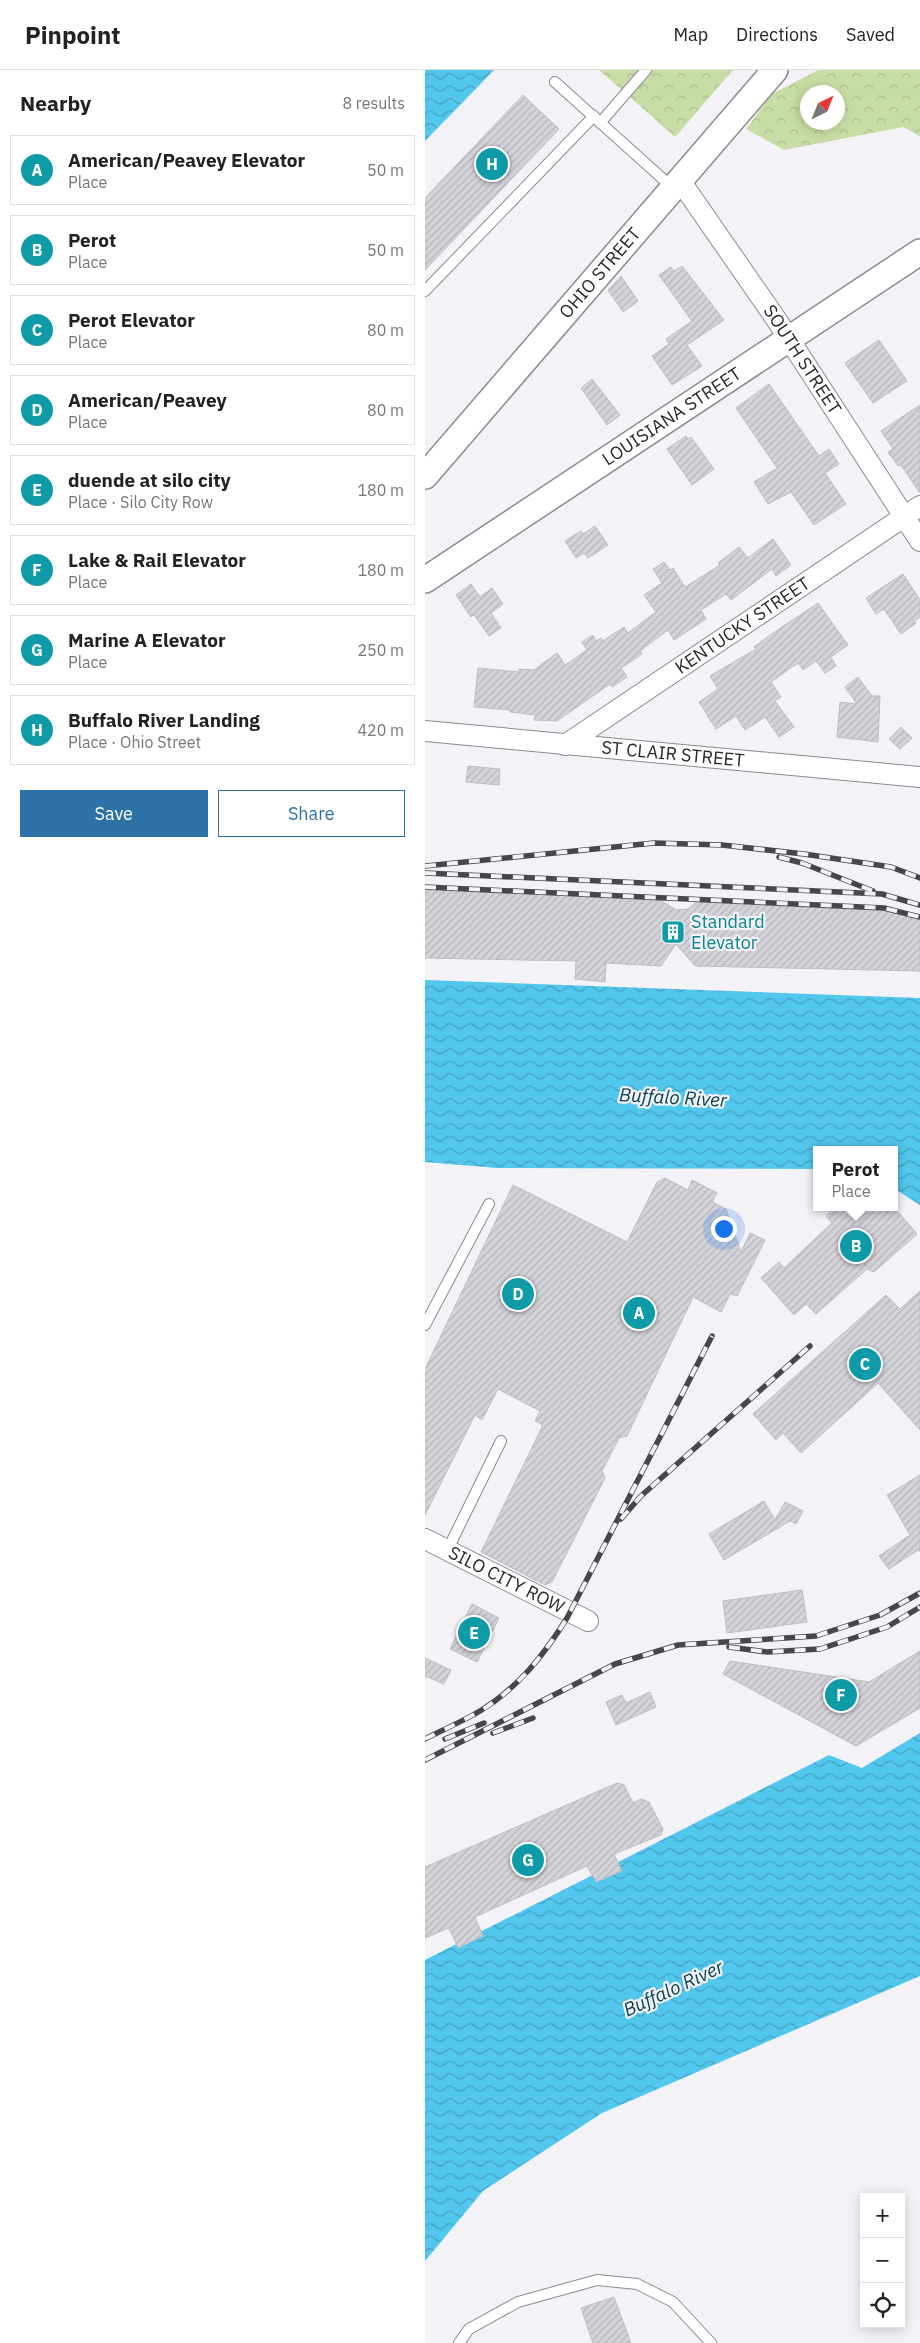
<!DOCTYPE html>
<html lang="en">
<head>
<meta charset="utf-8">
<style>
	body { margin:0; font-family:"IBM Plex Sans",sans-serif; background:#f2f2f2; color:#222 }
	.controls { position:absolute; right:15px; bottom:15px; display:grid; overflow:hidden; border-radius:0px; box-shadow:0 2px 12px #0003 }
	.controls button { width:45px; height:45px; display:grid; place-items:center; padding:0; border:0; border-bottom:1px solid #e0e0e0; background:#fff; color:#222; font:25px sans-serif }
	.compass { position:absolute; left:375px; top:15px; width:45px; height:45px; border-radius:50%; background:#fff; box-shadow:0 2px 12px #0003; rotate:43deg }
	.you { position:absolute; left:298px; top:1158px; width:18px; height:18px; margin:-12px; border:4px solid #fff; border-radius:50%; background:#1a73e8; box-shadow:0 0 0 8px #1a73e833 }
	.badge { display:grid; place-items:center; width:32px; height:32px; border-radius:50%; background:#2c72a7; color:#fff; font-size:16px; font-weight:700 }
	.pin { position:absolute; translate:-50% -50%; border:2px solid #fff; box-shadow:0 1px 5px #0006 }
	.popup { position:absolute; left:388px; top:1076px; width:85px; height:65px; box-sizing:border-box; display:grid; place-content:center; border-radius:0px; background:#fff; filter:drop-shadow(0 1px 4px #0005); font-size:16px; white-space:nowrap; color:#767676 }
	.popup b { font-size:19px; color:#222 }
	.popup::after { content:''; position:absolute; left:50%; top:100%; margin-left:-10px; border:10px solid transparent; border-top-color:#fff }
	.list { margin:0; padding:0; list-style:none }
	h2 { display:flex; justify-content:space-between; align-items:center; height:65px; margin:0; padding:0 20px; font-size:21px }
	h2 small { font-size:16px; font-weight:400; color:#767676 }
	.list li { display:grid; grid-template-columns:32px 1fr auto; gap:15px; align-items:center; box-sizing:border-box; height:70px; margin:0 10px 10px; padding:0 10px; border:1px solid #e0e0e0; border-radius:0px }
	.list b { display:block; font-size:19px; white-space:nowrap }
	.list p { margin:0; font-size:16px; white-space:nowrap; color:#767676 }
	.list em { font-size:16px; font-style:normal; color:#767676 }
	.actions { display:flex; gap:10px; padding:15px 20px }
	.actions a { flex:1; padding:11px 0; border:1px solid #2c72a7; border-radius:0px; text-align:center; font-size:18px; color:#2c72a7 }
	.actions .main { background:#2c72a7; color:#fff }
	.icon { flex:none; width:28px; height:28px; fill:none; stroke:currentColor; stroke-width:2; stroke-linecap:round; stroke-linejoin:round }
	.map { position:relative; flex:none; width:495px; height:2273px; overflow:hidden }
	header { display:flex; align-items:center; gap:30px; box-sizing:border-box; height:70px; padding:0 25px; background:#fff; border-bottom:1px solid #e0e0e0 }
	header strong { font-size:24px }
	nav { display:flex; gap:28px; margin-inline-start:auto; font-size:18px }
	main { display:flex }
	aside { flex:1; background:#fff }
	.map>svg:first-child { display:block }
	.forest { fill:url(#forest-crowns); fill-rule:evenodd }
	.water { fill:url(#water-waves) }
	.building { fill:url(#building-hatch); stroke:#bdbdc2 }
	.lines { fill:none; stroke-linecap:round; stroke-linejoin:round }
	.service-casing { stroke:#8a8a8f; stroke-width:12 }
	.minor-casing { stroke:#8a8a8f; stroke-width:22 }
	.tertiary-casing { stroke:#8a8a8f; stroke-width:28 }
	.service { stroke:#fff; stroke-width:10 }
	.minor { stroke:#fff; stroke-width:20 }
	.tertiary { stroke:#fff; stroke-width:25 }
	.rail-casing { stroke:#47474a; stroke-width:5.5 }
	.rail { stroke:#f2f2f7; stroke-width:4; stroke-dasharray:11; stroke-linecap:butt }
	.labels { text-anchor:middle; stroke-width:4.5; stroke-linejoin:round; paint-order:stroke }
	.street-label { font-size:18px; fill:#272729; stroke:#f2f2f7 }
	.culture-label { font-size:18px; fill:#0d838f; stroke:#f2f2f7; text-anchor:start }
	.water-label { font-size:19px; font-style:italic; fill:#0c4151; stroke:#f2f2f7 }
</style>
</head>
<body>
<header>
<strong>Pinpoint</strong>
<nav><a>Map</a><a>Directions</a><a>Saved</a></nav>
</header>
<main>
<aside>
<h2>Nearby<small>8 results</small></h2>
<ul class="list">
<li><span class="badge" style="background:#0f9aa8">A</span><div><b>American/Peavey Elevator</b><p>Place</p></div><em>50 m</em></li>
<li><span class="badge" style="background:#0f9aa8">B</span><div><b>Perot</b><p>Place</p></div><em>50 m</em></li>
<li><span class="badge" style="background:#0f9aa8">C</span><div><b>Perot Elevator</b><p>Place</p></div><em>80 m</em></li>
<li><span class="badge" style="background:#0f9aa8">D</span><div><b>American/Peavey</b><p>Place</p></div><em>80 m</em></li>
<li><span class="badge" style="background:#0f9aa8">E</span><div><b>duende at silo city</b><p>Place · Silo City Row</p></div><em>180 m</em></li>
<li><span class="badge" style="background:#0f9aa8">F</span><div><b>Lake &amp; Rail Elevator</b><p>Place</p></div><em>180 m</em></li>
<li><span class="badge" style="background:#0f9aa8">G</span><div><b>Marine A Elevator</b><p>Place</p></div><em>250 m</em></li>
<li><span class="badge" style="background:#0f9aa8">H</span><div><b>Buffalo River Landing</b><p>Place · Ohio Street</p></div><em>420 m</em></li>
</ul>
<div class="actions"><a class="main">Save</a><a>Share</a></div>
</aside>
<div class="map">
<svg width="495" height="2273" viewBox="0 0 495 2273">
	<defs>
		<pattern id="forest-crowns" width="20" height="18" patternUnits="userSpaceOnUse" patternTransform="scale(1.25)"><rect width="20" height="18" fill="#c8dda5"/><path d="M2 6a3 3 0 1 1 6 0M12 15a3 3 0 1 1 6 0" fill="none" stroke="#acbe8e"/></pattern>
		<pattern id="water-waves" width="16" height="10" patternUnits="userSpaceOnUse" patternTransform="scale(1.25)"><rect width="16" height="10" fill="#52c7ee"/><path d="M0 5q4-4 8 0t8 0" fill="none" stroke="#44a2c1"/></pattern>
		<pattern id="building-hatch" width="6" height="6" patternUnits="userSpaceOnUse" patternTransform="scale(1.25)"><rect width="6" height="6" fill="#d3d3d9"/><path d="M-1 1l2-2M0 6l6-6M5 7l2-2" fill="none" stroke="#b5b5ba"/></pattern>
	</defs>
	<rect width="100%" height="100%" fill="#f2f2f7"/>
	<!-- forest -->
	<g class="forest">
		<path d="M174,0h134l-58,67z"/>
		<path d="M393,0h102v66l-17,-9 -119,23 -38,-21 26,-35zM382,22h30v30h-30z"/>
	</g>
	<!-- water -->
	<g class="water">
		<path d="M0,0h69l-69,71z"/>
		<path d="M0,910l495,18v207l-25,-16v-39h-78v19l-320,-1 -72,-6z"/>
		<path d="M495,1663v243l-318,137 -119,78 -58,70v-301l404,-205 33,13z"/>
	</g>
	<!-- building -->
	<g class="building">
		<path d="M98,25l36,34 -134,141v-72z"/>
		<path d="M257,196l42,54 -37,25 15,21 -30,19 -20,-29 17,-12 -3,-5 26,-18 -33,-46 12,-8 3,4z"/>
		<path d="M196,206l17,25 -15,11 -15,-22z"/>
		<path d="M454,270l28,41 -34,22 -28,-40z"/>
		<path d="M167,309l28,36 -13,10 -26,-37z"/>
		<path d="M344,314l50,72 10,-7 10,15 -14,9 21,31 -32,21 -23,-33 -23,12 -14,-22 23,-14 -41,-60z"/>
		<path d="M495,335v88l-19,-28 -3,1 -10,-14 5,-3 -12,-18z"/>
		<path d="M261,366l2,3 3,-2 23,32 -22,16 -25,-36z"/>
		<path d="M170,456l13,19 -20,13 -4,-5 -8,5 -11,-17 16,-10 2,3z"/>
		<path d="M348,469l18,26 -15,11 -4,-7 -41,31 -5,-6 -25,16 5,9 -32,21 -6,-10 -28,21 2,3 -21,14 6,9 -15,10 -2,-3 -53,37 -23,-1 1,-5 -25,-3v-2l-36,-3 4,-39 41,4v-3l15,1 23,-17 8,12 22,-15 -5,-8 11,-7 3,6 5,-3 2,3 21,-14 4,6 28,-21 -12,-17 18,-12 -9,-14 11,-7 6,8 3,-2 12,19 35,-22 -2,-2 21,-16 9,11z"/>
		<path d="M478,504l17,26v17l-6,4 2,2 -15,11 -17,-25 -8,5 -10,-16z"/>
		<path d="M46,514l9,13 12,-9 11,16 -12,9 10,15 -12,8 -15,-21 -3,2 -15,-22z"/>
		<path d="M393,533l30,42 -17,12 5,9 -11,7 -9,-12 -13,9 -5,-7 -27,19 10,15 -6,4 19,26 -15,10 -14,-20 -20,13 -9,-14 -20,13 -17,-27 19,-13 -8,-13 46,-27 -2,-2 16,-12z"/>
		<path d="M433,607l14,19h8l-2,46 -41,-5 3,-35 17,2 -12,-17z"/>
		<path d="M476,657l11,11 -12,11 -11,-10z"/>
		<path d="M43,696l32,3 -1,16 -33,-3z"/>
		<path d="M0,819l234,10 17,11 12,-1 11,-9 182,9 33,8 6,4v50l-225,-5 -19,-22 -15,22 -55,-3 -1,19 -30,-3 1,-18 -151,-3z"/>
		<path d="M240,1108l23,12 4,-10 25,13 -5,9 14,7 15,43 9,-19 15,7 -28,56 -7,-2 -9,18 -28,-15 -66,139 -8,2 -17,33 3,7 -53,104 -7,3 -64,-33 62,-127 -8,-4 5,-10 -42,-22 -16,31 -7,-5 -50,100v-146l88,-184 114,57 30,-60z"/>
		<path d="M411,1137h58l23,27 -43,38 -7,-3 -51,45 -10,-10 -12,11 -33,-37 18,-16 5,6 48,-45 -6,-7z"/>
		<path d="M495,1221v139l-42,-47 -77,70 -18,-20 -7,7 -23,-26 133,-119 14,14z"/>
		<path d="M495,1405v77l-2,-2 -29,19 -10,-13 31,-21 -23,-40z"/>
		<path d="M339,1431l11,19 10,-18 18,9 -7,13 -6,-3 -66,39 -15,-26z"/>
		<path d="M377,1520l5,32 -80,11 -4,-32z"/>
		<path d="M47,1534l27,14 -22,44 -27,-13z"/>
		<path d="M495,1581v57l-64,38 -133,-72 7,-13 139,21z"/>
		<path d="M0,1588l26,12 -7,14 -19,-8z"/>
		<path d="M225,1622l6,15 -40,18 -10,-23 16,-7 4,8z"/>
		<path d="M192,1713l7,2 9,18 8,-4 8,3 14,27 -2,6 -47,19 8,17 -26,11 -9,-16 -112,51 8,19 -25,12 -9,-20 -24,10v-71z"/>
		<path d="M189,2227l17,46h-38l-12,-35z"/>
	</g>
	<g class="lines">
		<!-- service casing -->
		<g class="service-casing">
			<g id="service">
				<path d="M130,12l118,106"/>
				<path d="M175,53l46,-53"/>
				<path d="M0,221l169,-175"/>
				<path d="M0,1255l64,-121"/>
				<path d="M22,1481l54,-110"/>
				<path d="M34,2273l10,-14 49,-27 79,-22 40,4 36,18 38,41"/>
			</g>
		</g>
		<!-- minor casing -->
		<g class="minor-casing">
			<g id="minor">
				<path id="s1" d="M256,112l95,137 144,222"/>
				<path id="s2" d="M0,661l495,46"/>
				<path id="s3" d="M140,675l355,-239"/>
				<path id="s4" d="M0,1469l163,82"/>
			</g>
		</g>
		<!-- tertiary casing -->
		<g class="tertiary-casing">
			<g id="tertiary">
				<path id="s5" d="M0,406l350,-406"/>
				<path id="s6" d="M0,510l495,-328"/>
			</g>
		</g>
		<!-- service -->
		<use href="#service" class="service"/>
		<!-- minor -->
		<use href="#minor" class="minor"/>
		<!-- tertiary -->
		<use href="#tertiary" class="tertiary"/>
		<!-- rail casing -->
		<g class="rail-casing">
			<g id="rail">
				<path d="M354,787l23,6 71,28"/>
				<path d="M0,796l229,-23 68,2 82,9 87,13 29,11"/>
				<path d="M0,803l457,21 38,11"/>
				<path d="M0,817l459,21 36,9"/>
				<path d="M196,1449l20,-23 169,-150"/>
				<path d="M304,1577l38,5 53,-3 67,-22 33,-20"/>
				<path d="M68,1663l40,-15"/>
				<path d="M0,1669c18,-9 38,-18 55,-28 38,-23 64,-56 87,-93l145,-282"/>
				<path d="M20,1669l39,-16"/>
				<path d="M0,1690l190,-96 63,-19 138,-9 64,-21 40,-22"/>
			</g>
		</g>
		<!-- rail -->
		<use href="#rail" class="rail"/>
	</g>
	<!-- icons -->
	<defs>
		<g id="building-square" transform="scale(1.25)"><rect x="-9" y="-9" width="18" height="18" rx="4" fill="#0f9aa8" stroke="#f2f2f7"/><path d="M-4-6H4V6H1V3H-1V6H-4ZM-2.5-4.3h1.7v1.8h-1.7ZM.8-4.3h1.7v1.8H.8ZM-2.5-1h1.7V.8h-1.7ZM.8-1h1.7V.8H.8Z" fill="#fff"/></g>
	</defs>
	<g fill-rule="evenodd">
		<use href="#building-square" x="248" y="862"/>
	</g>
	<g class="labels">
		<!-- street labels -->
		<g class="street-label">
			<text dy="6" stroke="none"><textPath href="#s5" startOffset="268">OHIO STREET</textPath></text>
			<text dy="6" stroke="none"><textPath href="#s1" startOffset="215">SOUTH STREET</textPath></text>
			<text dy="6" stroke="none"><textPath href="#s6" startOffset="296">LOUISIANA STREET</textPath></text>
			<text dy="6" stroke="none"><textPath href="#s3" startOffset="214">KENTUCKY STREET</textPath></text>
			<text dy="6" stroke="none"><textPath href="#s2" startOffset="249">ST CLAIR STREET</textPath></text>
			<text dy="6" stroke="none"><textPath href="#s4" startOffset="91">SILO CITY ROW</textPath></text>
		</g>
		<!-- culture labels -->
		<g class="culture-label">
			<text x="266" y="858">Standard<tspan x="266" dy="21">Elevator</tspan></text>
		</g>
		<!-- water labels -->
		<g class="water-label">
			<text transform="translate(248 1027) rotate(3)" y="7">Buffalo River</text>
			<text transform="translate(248 1918) rotate(-25)" y="7">Buffalo River</text>
		</g>
	</g>
</svg>
<div class="controls">
<button>+</button>
<button>−</button>
<button><svg class="icon" aria-label="locate" viewBox="0 0 24 24"><circle cx="12" cy="12" r="6"/><path d="M12 2v4M12 18v4M2 12h4M18 12h4"/></svg></button>
</div>
<svg class="compass" viewBox="-18 -18 36 36"><path d="M0-13l5 13h-10z" fill="#e53935"/><path d="M0 13l5-13h-10z" fill="#767676"/></svg>
<div class="you"></div>
<div class="pin badge" style="left:214px;top:1243px;background:#0f9aa8">A</div>
<div class="pin badge" style="left:431px;top:1176px;background:#0f9aa8">B</div>
<div class="popup"><b>Perot</b>Place</div>
<div class="pin badge" style="left:440px;top:1294px;background:#0f9aa8">C</div>
<div class="pin badge" style="left:93px;top:1224px;background:#0f9aa8">D</div>
<div class="pin badge" style="left:49px;top:1563px;background:#0f9aa8">E</div>
<div class="pin badge" style="left:416px;top:1625px;background:#0f9aa8">F</div>
<div class="pin badge" style="left:103px;top:1790px;background:#0f9aa8">G</div>
<div class="pin badge" style="left:67px;top:94px;background:#0f9aa8">H</div>
</div>
</main>
</body>
</html>
